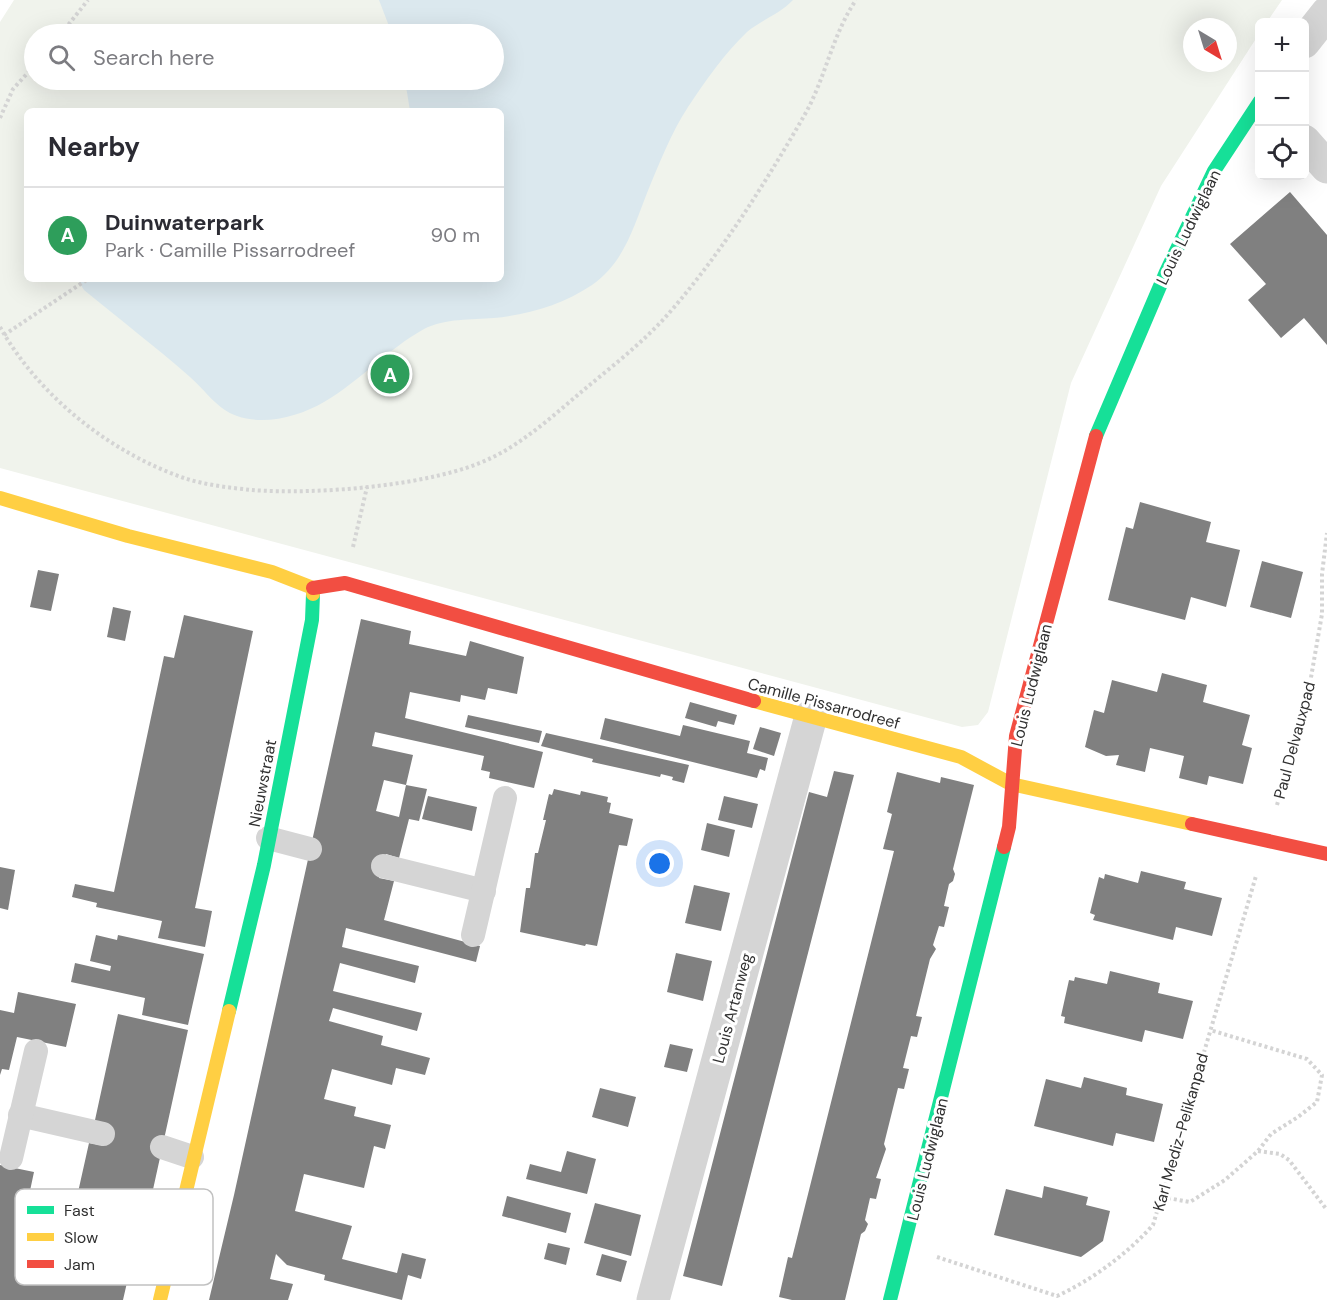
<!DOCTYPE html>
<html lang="en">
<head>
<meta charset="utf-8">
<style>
	body { margin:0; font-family:"DM Sans",sans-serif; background:#f7f7f7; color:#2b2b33 }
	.controls { position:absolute; right:18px; top:18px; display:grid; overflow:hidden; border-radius:9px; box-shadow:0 6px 24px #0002 }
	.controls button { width:54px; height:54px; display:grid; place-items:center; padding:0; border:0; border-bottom:2px solid #e1e1e2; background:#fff; color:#2b2b33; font:30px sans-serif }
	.compass { position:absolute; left:1183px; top:18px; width:54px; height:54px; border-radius:50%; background:#fff; box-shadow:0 6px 24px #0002; rotate:142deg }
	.you { position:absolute; left:660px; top:864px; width:21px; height:21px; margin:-15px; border:4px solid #fff; border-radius:50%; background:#1a73e8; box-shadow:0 0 0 9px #1a73e833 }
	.badge { display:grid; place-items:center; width:39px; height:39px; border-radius:50%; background:#db2777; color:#fff; font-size:20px; font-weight:700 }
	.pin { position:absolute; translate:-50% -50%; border:3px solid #fff; box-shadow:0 2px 6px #0006 }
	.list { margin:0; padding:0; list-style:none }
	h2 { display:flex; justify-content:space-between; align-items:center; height:78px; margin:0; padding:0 24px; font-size:26px }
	h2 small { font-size:20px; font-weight:400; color:#7c7c81 }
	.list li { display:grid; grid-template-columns:39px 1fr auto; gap:18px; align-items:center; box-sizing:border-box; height:96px; padding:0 24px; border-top:2px solid #e1e1e2 }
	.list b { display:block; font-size:22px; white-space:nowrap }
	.list p { margin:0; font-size:20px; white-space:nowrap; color:#7c7c81 }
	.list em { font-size:20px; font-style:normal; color:#7c7c81 }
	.icon { flex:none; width:33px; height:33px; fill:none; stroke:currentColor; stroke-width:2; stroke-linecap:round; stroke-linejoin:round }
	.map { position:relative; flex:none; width:1327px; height:1300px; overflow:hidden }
	.search { position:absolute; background:#fff; box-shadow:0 6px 24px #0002; left:24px; top:24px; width:480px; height:66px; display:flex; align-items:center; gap:15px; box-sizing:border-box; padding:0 21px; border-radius:33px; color:#7c7c81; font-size:22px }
	.panel { position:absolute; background:#fff; box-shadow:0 6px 24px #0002; left:24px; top:108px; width:480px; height:174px; border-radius:9px }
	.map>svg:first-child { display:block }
	.green { fill:#f0f3ec; fill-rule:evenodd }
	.water { fill:#dbe8ee }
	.building { fill:#808080; fill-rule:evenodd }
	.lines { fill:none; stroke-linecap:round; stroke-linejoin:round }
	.path { stroke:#d4d4d4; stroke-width:4; stroke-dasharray:3 3; stroke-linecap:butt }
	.lane { stroke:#d5d5d5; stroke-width:24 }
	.street { stroke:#d5d5d5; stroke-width:33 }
	.fast { stroke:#16e098; stroke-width:14 }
	.slow { stroke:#ffcf43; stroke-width:14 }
	.jam { stroke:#f24e42; stroke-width:14 }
	.labels { text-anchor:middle; stroke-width:6; stroke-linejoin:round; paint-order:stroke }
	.street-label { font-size:16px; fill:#313131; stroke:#fff }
	.key { fill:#fff; stroke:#c1c1c1; stroke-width:1.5 }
	.key-label { font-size:16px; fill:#313131 }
</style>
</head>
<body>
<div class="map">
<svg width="1327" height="1300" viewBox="0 0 1327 1300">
	<rect width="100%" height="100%" fill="#fff"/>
	<!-- green -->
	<path class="green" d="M14,0h1268l-15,22h-7l-1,12 -98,152 -90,197 -83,329 -10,13 -16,2 -962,-259v-446zM1192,27h36v36h-36zM34,34h460v46h-460zM27,111h474v168h-474z"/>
	<!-- water -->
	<path class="water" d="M379,0h414c-13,14 -32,20 -46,32 -23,22 -41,48 -59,75 -17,26 -29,57 -41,86 -13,33 -23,70 -55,92 -28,19 -64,30 -98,33 -23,2 -48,0 -70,11 -36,20 -64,52 -100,73 -24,14 -59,24 -87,14 -20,-7 -31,-25 -47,-39 -34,-30 -71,-58 -106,-87l-7,-11h424v-168h-91l-5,-31h89v-46h-102z"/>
	<!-- building -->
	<g class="building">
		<path d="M1290,192l37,43v110l-23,-27 -23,20 -33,-38 18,-16 -36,-40z"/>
		<path d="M1140,502l71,20 -5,20 34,8 -14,57 -35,-10 -6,23 -77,-20 18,-73 7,2z"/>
		<path d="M1262,561l41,11 -12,46 -41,-11z"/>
		<path d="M38,570l21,4 -8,37 -21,-4z"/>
		<path d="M113,607l18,4 -6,30 -18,-4z"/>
		<path d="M184,615l69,16 -58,277 17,3 -7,36 -47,-9 4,-17 -66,-14 1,-4 -25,-6 3,-13 39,8 50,-236 10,2z"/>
		<path d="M361,619l50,12 -2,13 57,12 4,-15 54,16 -7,37 -29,-6 -3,12 -24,-5 -1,7 -50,-10 -5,26 138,34 -9,36 -45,-10 1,-6 -9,-2 3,-14 -109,-24 -3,14 41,9 -7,30 21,4 -8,32 -10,-2 -10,39 -13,-4 -7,24 15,3 -10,39 96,26 -4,16 -130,-34 -4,19 77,19 -4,17 -75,-20 -7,28 89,22 -5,18 -84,-23 -4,13 54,15 -2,9 49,13 -5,17 -29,-7 -4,17 -60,-16 -8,30 32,8 -2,9 37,9 -6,24 -11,-3 -10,42 -60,-14 -9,37 57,15 -10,33 55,14 5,-20 24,6 -5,20 -13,-4 -6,25 -78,-20 1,-5 -38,-10 -11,-11 -6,25 23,5 -5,16h-79l25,-105zM384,780l22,5 -7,32 -23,-6z"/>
		<path d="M1162,673l45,12 -4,17 47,13 -8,30 10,3 -9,36 -34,-8 -2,9 -28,-7 5,-22 -34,-8 -5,24 -29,-7 3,-10 -13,1 -21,-9 9,-37 10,3 8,-33 45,12z"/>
		<path d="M690,702l47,13 -3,10 -16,-4 -2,6 -31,-9z"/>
		<path d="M468,715l74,16 -3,12 -74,-16z"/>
		<path d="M605,718l75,18 3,-11 67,16 -3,12 21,5 -3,13 -5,-2 -3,9 -157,-39z"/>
		<path d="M760,727l21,6 -7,23 -21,-7z"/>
		<path d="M546,733l143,32 -5,18 -12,-3 1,-3 -12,-3 -1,3 -68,-15 1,-3 -52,-13z"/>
		<path d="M834,771l20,4 -132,511 -39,-10 126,-484 18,5z"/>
		<path d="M897,772l43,11 1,-6 33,8 -21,84 2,5 -2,7 -4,3 -5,22 5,1 -5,20 -5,-1 -6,19 3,4 -6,10 -14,57 6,1 -5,20 -6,-1 -8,32 6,1 -5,20 -6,-1 -14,56 2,5 -10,29 5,1 -5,20 -6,-1 -5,22 3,4 -3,7 -4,3 -16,66h-53l-13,-3 9,-40 4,1 102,-407 -11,-2 9,-35 -5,-2z"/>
		<path d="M554,789l26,6 1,-4 27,6 -1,5 4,1 -2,10 24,6 -6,27 -8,-1 -22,101 -11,-2 -1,2 -65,-14 6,-44h4l5,-35h3l8,-33h-3l6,-26 3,1z"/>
		<path d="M428,796l49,11 -5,24 -50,-12z"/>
		<path d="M724,796l34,8 -6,24 -34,-8z"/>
		<path d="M707,823l28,7 -6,27 -28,-7z"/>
		<path d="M0,867l15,3 -7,40 -8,-2z"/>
		<path d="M1141,871l45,11 -2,7 38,9 -10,38 -36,-9 -3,13 -80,-20 2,-5 -5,-2 9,-36 5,2 1,-5 33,9z"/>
		<path d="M694,885l36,8 -9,38 -36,-8z"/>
		<path d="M96,935l21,5 1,-5 86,19 -16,71 -46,-10 3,-17 -74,-16 4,-19 35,8 1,-5 -21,-5z"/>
		<path d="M676,953l36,8 -9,40 -36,-9z"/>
		<path d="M1110,971l50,12 -2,10 35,8 -10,38 -38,-9 -3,12 -78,-19 1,-6 -4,-1 8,-36 5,1 1,-4 32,7z"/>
		<path d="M18,992l58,12 -10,43 -49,-10 -8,33 -7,-1 -2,6v-65l14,3z"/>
		<path d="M118,1014l70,16 -52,237 -5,-2 -8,35h-123v-135l34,7 -13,61 45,13 23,-103 11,2 -5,-25z"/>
		<path d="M670,1044l23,5 -6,23 -23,-5z"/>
		<path d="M1084,1077l43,11 -1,7 37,9 -9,38 -38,-9 -3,13 -79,-20 12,-47 35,9z"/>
		<path d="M600,1088l36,9 -8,30 -36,-10z"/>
		<path d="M567,1151l29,8 -9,35 -61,-15 4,-15 31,8z"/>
		<path d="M1044,1186l44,11 -2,8 24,6 -7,30 -22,16 -87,-22 12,-46 36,9z"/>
		<path d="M507,1196l64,17 -5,20 -64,-17z"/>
		<path d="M595,1203l46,12 -10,41 -47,-13z"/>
		<path d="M548,1243l22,5 -4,17 -22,-6z"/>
		<path d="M602,1254l25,7 -6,21 -25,-7z"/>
	</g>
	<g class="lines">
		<!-- path -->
		<g class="path">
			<path d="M61,34l27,-34"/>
			<path d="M0,118l13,-29 21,-23"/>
			<path d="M0,327c39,69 109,125 184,151 21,7 47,10 68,12 64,5 182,-4 239,-32 32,-15 62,-42 89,-65 30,-25 64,-51 90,-81 52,-60 94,-127 134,-196 21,-36 28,-81 52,-116"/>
			<path d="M4,335l84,-56"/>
			<path d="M353,547l14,-60"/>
			<path d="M1277,805l32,-116 13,-75v-40l5,-41"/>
			<path d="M1258,1151l22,3 9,6 38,50"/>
			<path d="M1162,1197l28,5 35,-22 33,-29 13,-17 27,-17 19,-15 5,-27 -15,-16 -97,-29"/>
			<path d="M937,1257l120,39c35,-16 70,-42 96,-71l103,-349"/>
		</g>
		<!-- lane -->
		<g class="lane">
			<path d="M268,838l42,11"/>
			<path d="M383,866l101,25"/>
			<path d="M473,935l32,-137"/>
			<path d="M20,1115l83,19"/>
			<path d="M162,1147l30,10"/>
			<path d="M11,1158l25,-107"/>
		</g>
		<!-- street -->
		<g class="street">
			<path d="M1304,42l23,-29"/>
			<path d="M1304,141l23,26"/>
			<path d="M653,1300l158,-584"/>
		</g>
		<!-- fast -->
		<g class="fast">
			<path d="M1096,436l70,-164 48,-101 46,-70"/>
			<path d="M229,1011l35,-146 48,-245 1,-26"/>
			<path d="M890,1300l114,-453"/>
		</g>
		<!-- slow -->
		<g class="slow">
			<path d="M0,498l128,38 144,36 41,16v6"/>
			<path d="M754,701l207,56 50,27 181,40"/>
			<path d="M160,1300l69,-289"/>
		</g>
		<!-- jam -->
		<g class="jam">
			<path d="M313,588l32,-5 409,118"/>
			<path d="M1192,824l135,30"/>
			<path d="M1004,847l5,-20 7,-91 80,-300"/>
		</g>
	</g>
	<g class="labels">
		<!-- street labels -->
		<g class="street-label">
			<text transform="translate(1188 227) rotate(-64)" y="6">Louis Ludwiglaan</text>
			<text transform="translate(1031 685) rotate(-76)" y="6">Louis Ludwiglaan</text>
			<text transform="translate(824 703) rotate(15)" y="6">Camille Pissarrodreef</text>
			<text transform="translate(1294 740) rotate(-75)" y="6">Paul Delvauxpad</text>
			<text transform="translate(262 783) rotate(-79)" y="6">Nieuwstraat</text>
			<text transform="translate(732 1008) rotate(-75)" y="6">Louis Artanweg</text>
			<text transform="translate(1180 1132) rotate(-74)" y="6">Karl Mediz-Pelikanpad</text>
			<text transform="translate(927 1159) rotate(-76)" y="6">Louis Ludwiglaan</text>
		</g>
	</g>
	<!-- legend -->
	<rect x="15" y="1189" width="198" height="96" rx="9" class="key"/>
	<rect x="27" y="1206" width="27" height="8" fill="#16e098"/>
	<rect x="27" y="1233" width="27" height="8" fill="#ffcf43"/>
	<rect x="27" y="1260" width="27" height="8" fill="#f24e42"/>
	<g class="key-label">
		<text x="64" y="1216">Fast</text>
		<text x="64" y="1243">Slow</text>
		<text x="64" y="1270">Jam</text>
	</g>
</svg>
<div class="controls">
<button>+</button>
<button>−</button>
<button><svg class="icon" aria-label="locate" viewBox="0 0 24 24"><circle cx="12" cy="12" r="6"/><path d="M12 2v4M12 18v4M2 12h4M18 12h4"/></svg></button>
</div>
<svg class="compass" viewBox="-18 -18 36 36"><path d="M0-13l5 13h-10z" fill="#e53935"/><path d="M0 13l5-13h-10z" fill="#7c7c81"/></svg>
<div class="you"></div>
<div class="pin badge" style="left:390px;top:374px;background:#2e9e5b">A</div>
<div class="search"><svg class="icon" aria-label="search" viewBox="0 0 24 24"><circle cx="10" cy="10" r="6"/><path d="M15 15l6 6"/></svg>Search here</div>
<section class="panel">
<h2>Nearby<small></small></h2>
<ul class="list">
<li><span class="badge" style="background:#2e9e5b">A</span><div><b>Duinwaterpark</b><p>Park · Camille Pissarrodreef</p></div><em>90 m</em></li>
</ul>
</section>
</div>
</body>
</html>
